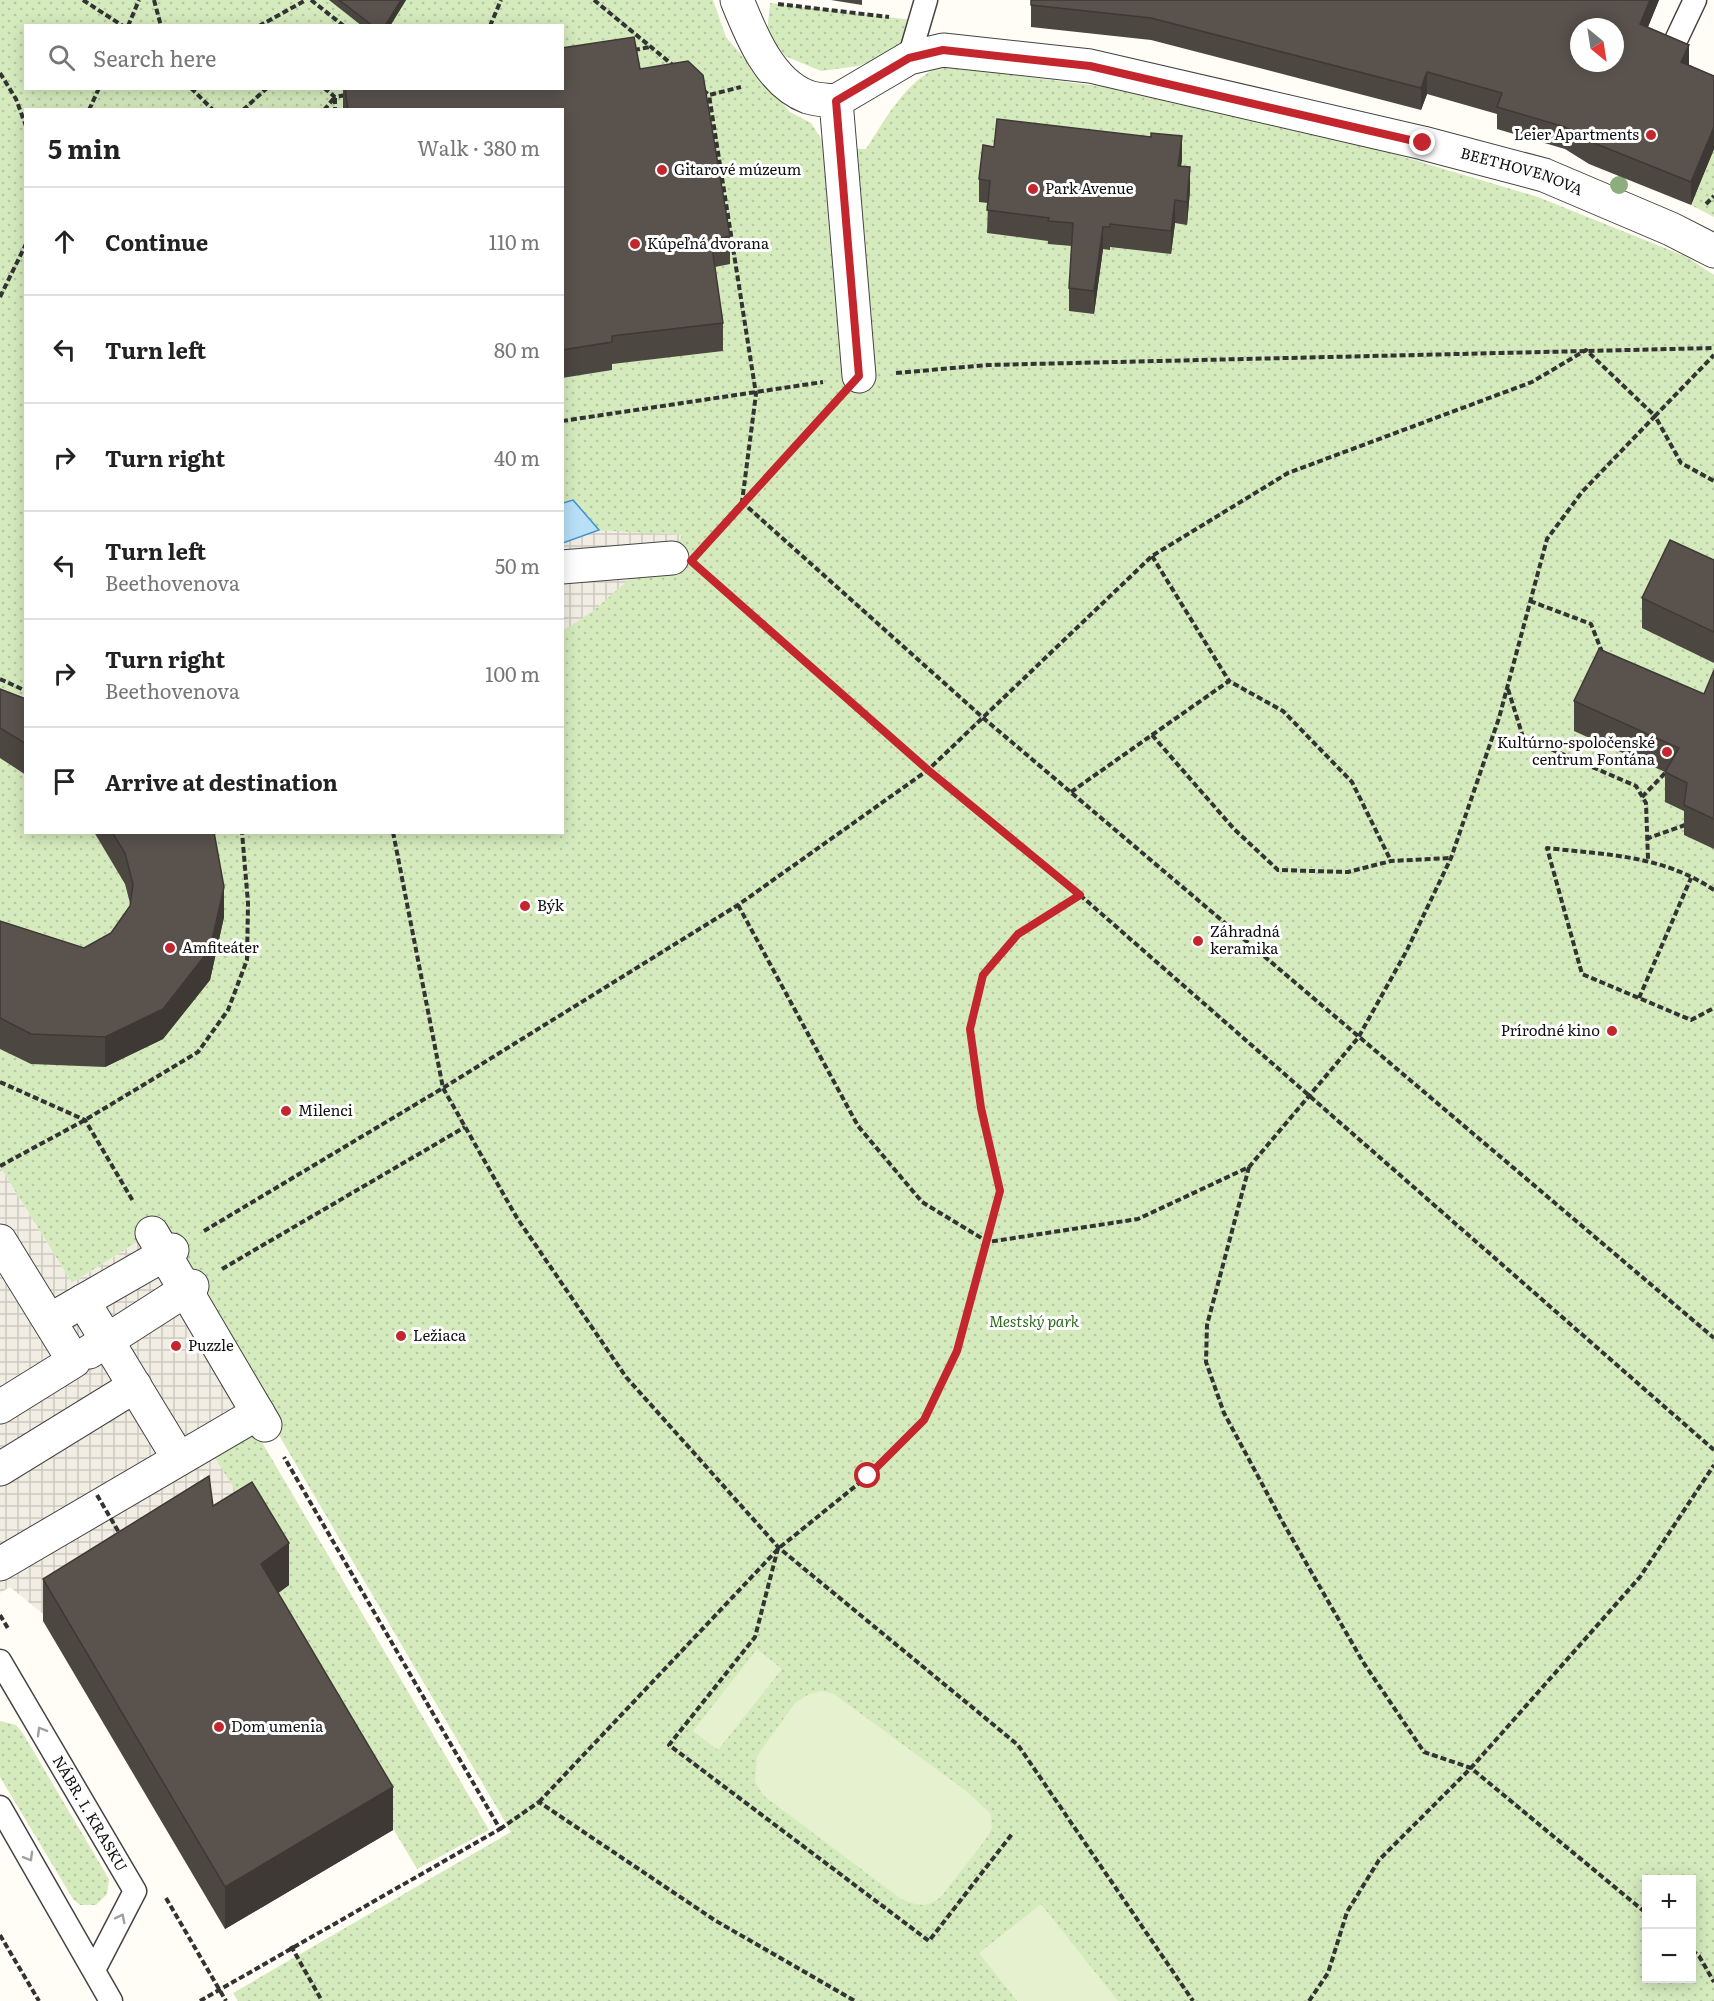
<!DOCTYPE html>
<html lang="en">
<head>
<meta charset="utf-8">
<style>
	body { margin:0; font-family:Literata,serif; background:#f2f2f2; color:#222 }
	.controls { position:absolute; right:18px; bottom:18px; display:grid; overflow:hidden; border-radius:0px; box-shadow:0 3px 15px #0003 }
	.controls button { width:54px; height:54px; display:grid; place-items:center; padding:0; border:0; border-bottom:2px solid #e0e0e0; background:#fff; color:#222; font:30px sans-serif }
	.compass { position:absolute; left:1570px; top:18px; width:54px; height:54px; border-radius:50%; background:#fff; box-shadow:0 3px 15px #0003; rotate:150deg }
	.stop { position:absolute; width:18px; height:18px; margin:-14px; border:4px solid #c4262e; border-radius:50%; background:#fff }
	.stop.end { background:#c4262e; border-color:#fff; box-shadow:0 2px 6px #0008 }
	.list { margin:0; padding:0; list-style:none }
	h2 { display:flex; justify-content:space-between; align-items:center; height:78px; margin:0; padding:0 24px; font-size:26px }
	h2 small { font-size:20px; font-weight:400; color:#767676 }
	.list li { display:grid; grid-template-columns:39px 1fr auto; gap:18px; align-items:center; box-sizing:border-box; height:108px; padding:0 24px; border-top:2px solid #e0e0e0 }
	.list b { display:block; font-size:22px; white-space:nowrap }
	.list p { margin:0; font-size:20px; white-space:nowrap; color:#767676 }
	.list em { font-size:20px; font-style:normal; color:#767676 }
	.icon { flex:none; width:33px; height:33px; fill:none; stroke:currentColor; stroke-width:2; stroke-linecap:round; stroke-linejoin:round }
	.map { position:relative; flex:none; width:1714px; height:2001px; overflow:hidden }
	.search { position:absolute; background:#fff; box-shadow:0 3px 15px #0003; left:24px; top:24px; width:540px; height:66px; display:flex; align-items:center; gap:15px; box-sizing:border-box; padding:0 21px; border-radius:0px; color:#767676; font-size:22px }
	.panel { position:absolute; background:#fff; box-shadow:0 3px 15px #0003; left:24px; top:108px; width:540px; height:726px; border-radius:0px }
	.map>svg:first-child { display:block }
	.green { fill:url(#green-dots); fill-rule:evenodd }
	.pitch { fill:#e6f2cf }
	.plaza { fill:url(#plaza-grid) }
	.water { fill:#b9e0f7; stroke:#3f96cf; stroke-width:1.5 }
	.lines { fill:none; stroke-linecap:round; stroke-linejoin:round }
	.service-casing { stroke:#444; stroke-width:25 }
	.pedestrian-casing { stroke:#444; stroke-width:35 }
	.minor-casing { stroke:#444; stroke-width:35 }
	.path { stroke:#333; stroke-width:4; stroke-dasharray:6 3; stroke-linecap:butt }
	.service { stroke:#fff; stroke-width:22 }
	.pedestrian { stroke:#fff; stroke-width:33 }
	.minor { stroke:#fff; stroke-width:33 }
	.path-bridge { stroke:#333; stroke-width:4; stroke-dasharray:6 3; stroke-linecap:butt }
	.tree { fill:#8dad7f }
	.wall { fill:#4d4742 }
	.shaded-wall { fill:#3f3936 }
	.building { fill:#5a524d; stroke:#3f3936; stroke-width:1.5; fill-rule:evenodd }
	.oneway { stroke:#a0a0a0 }
	.route { stroke:#c4262e; stroke-width:8 }
	.poi-dot { fill:#c4262e; stroke:#fff; stroke-width:2 }
	.labels { text-anchor:middle; stroke-width:6; stroke-linejoin:round; paint-order:stroke }
	.poi-label { font-size:15px; fill:#111; stroke:#fff; text-anchor:start }
	.street-label { font-size:15px; fill:#111; stroke:#fff }
	.park-label { font-size:15px; font-style:italic; fill:#2f6b1f; stroke:#fff }
</style>
</head>
<body>
<div class="map">
<svg width="1714" height="2001" viewBox="0 0 1714 2001">
	<defs>
		<pattern id="green-dots" width="8" height="8" patternUnits="userSpaceOnUse" patternTransform="scale(1.5)"><rect width="8" height="8" fill="#d5ebbd"/><path d="M2 2h.1M6 6h.1" fill="none" stroke="#b6c8a1" stroke-width="1.8" stroke-linecap="round"/></pattern>
		<pattern id="plaza-grid" width="8" height="8" patternUnits="userSpaceOnUse" patternTransform="scale(1.5)"><rect width="8" height="8" fill="#f1ede2"/><path d="M0 4h8M4 0v8" fill="none" stroke="#cecac1"/></pattern>
	</defs>
	<rect width="100%" height="100%" fill="#fffdf5"/>
	<!-- green -->
	<g class="green">
		<path d="M0,0h713l13,37 64,75 21,11 16,25 39,1c20,-31 39,-67 74,-83l206,26 204,49 188,56 149,60 27,18v1726h-1476l-5,-8 278,-161 -314,-537 -45,-62 -80,50 -72,-116zM26,26h536v62h-536zM26,110h536v722h-536zM1646,1880h46v98h-46z"/>
		<path d="M770,3l143,17 -17,32 -38,14 -37,5 -36,-15 -18,-23z"/>
		<path d="M1714,149v68l-23,-12z"/>
		<path d="M256,1432l233,398 -72,39 -178,-301 39,25 4,-3 -68,-134z"/>
		<path d="M0,1721l16,4 6,7 87,147 -2,15 -11,11h-16l-7,-6 -73,-122z"/>
	</g>
	<!-- pitch -->
	<g class="pitch">
		<path d="M757,1649l25,20 -64,81 -25,-19z"/>
		<path d="M822,1691l12,3 131,96 26,24 1,14 -4,8 -47,61c-15,11 -23,9 -40,2l-137,-103 -9,-14 2,-26 38,-53 14,-9z"/>
		<path d="M1041,1904l77,97h-101l-38,-48z"/>
	</g>
	<!-- plaza -->
	<g class="plaza">
		<path d="M599,530l83,5 -14,30 -28,5 -47,41 -30,20 -1,-88z"/>
		<path d="M0,1167l72,116 88,-55 111,194 -57,34 31,50 -36,11 -7,-43 -2,3 5,43 -157,98 -38,-31 -10,6z"/>
	</g>
	<!-- water -->
	<path class="water" d="M573,500l26,30 -36,13v-40z"/>
	<g class="lines">
		<!-- service casing -->
		<g class="service-casing">
			<g id="service">
				<path d="M1677,38l18,-38"/>
				<path d="M909,58l17,-58"/>
				<path id="s1" d="M0,1661l135,230 -41,79"/>
				<path d="M0,1807l111,194"/>
			</g>
		</g>
		<!-- pedestrian casing -->
		<g class="pedestrian-casing">
			<g id="pedestrian">
				<path d="M562,567l110,-9"/>
				<path d="M152,1233l113,192"/>
				<path d="M0,1241l74,120 -74,46"/>
				<path d="M83,1301l96,158"/>
				<path d="M64,1312l108,-62"/>
				<path d="M89,1352l103,-66"/>
				<path d="M0,1469l135,-83"/>
				<path d="M0,1564l258,-151"/>
			</g>
		</g>
		<!-- minor casing -->
		<g class="minor-casing">
			<g id="minor">
				<path d="M737,0c14,35 33,83 71,97 9,3 19,3 28,4l23,275"/>
				<path id="s2" d="M836,101l73,-43 34,-8 147,16 333,77 121,32 127,54 43,22"/>
			</g>
		</g>
		<!-- path -->
		<g class="path">
			<path d="M83,0l40,26"/>
			<path d="M154,0l7,26"/>
			<path d="M311,0l33,26"/>
			<path d="M594,0l80,66"/>
			<path d="M778,4l111,13"/>
			<path d="M128,26l11,-26"/>
			<path d="M259,26l47,-26"/>
			<path d="M490,26l11,-26"/>
			<path d="M634,50l16,-3"/>
			<path d="M0,73l16,26 10,27"/>
			<path d="M191,88l22,22"/>
			<path d="M324,88l11,9 11,-2"/>
			<path d="M703,90l6,5 32,-8"/>
			<path d="M335,98v12"/>
			<path d="M89,110l10,-22"/>
			<path d="M243,110l24,-22"/>
			<path d="M324,110l11,-13"/>
			<path d="M1706,204l8,-8"/>
			<path d="M0,297l26,-53"/>
			<path d="M896,373l92,-8 726,-17"/>
			<path d="M835,403l-93,99 239,214 733,622"/>
			<path d="M562,421l261,-39"/>
			<path d="M705,544l37,-42 14,-108 -47,-299"/>
			<path d="M1152,556l77,125"/>
			<path d="M704,573l224,197 152,125 634,555"/>
			<path d="M1530,601l61,23 11,28"/>
			<path d="M0,679l26,12"/>
			<path d="M1508,689l15,48 113,49 10,17 2,56"/>
			<path d="M1152,735l77,-54 54,30 69,71 39,79"/>
			<path d="M1071,792l81,-57 82,94 44,41 70,2 43,-11 60,-3"/>
			<path d="M1642,797l24,-25"/>
			<path d="M393,832l50,256 74,130 109,159 153,171 239,197 175,256"/>
			<path d="M1646,839l39,-14"/>
			<path d="M1714,890c-52,-35 -106,-35 -167,-42l35,126 109,46 23,-12"/>
			<path d="M738,905l120,221 64,76 66,40 150,-23 111,-52 109,-129 48,-86 45,-94 48,-140 48,-179 35,-47 73,-76 26,47 33,18"/>
			<path d="M1639,998l52,-120"/>
			<path d="M0,1082l85,38 48,81"/>
			<path d="M0,1166l85,-46 113,-68 30,-42 19,-50 1,-57 -6,-71"/>
			<path d="M1249,1167l-42,158 -1,37 18,51 58,108 81,141 61,90 47,16 175,145"/>
			<path d="M204,1231l239,-143 295,-183 190,-135 224,-214 136,-83 244,-91 54,-32 69,66 59,-61"/>
			<path d="M222,1269l243,-142"/>
			<path d="M778,1548l-23,89 -86,108 260,196 83,-107"/>
			<path d="M0,1615l9,15"/>
			<path d="M539,1802l240,-254 89,-72 56,-56 33,-69 44,-160 -19,-83 -12,-79 13,-54 35,-41 62,-39"/>
			<path d="M500,1829l39,-27 177,119 139,80"/>
			<path d="M166,1898l60,103"/>
			<path d="M0,1935l39,66"/>
			<path d="M291,1946l31,55"/>
			<path d="M1692,1950l7,6 15,26"/>
			<path d="M200,2001l300,-172 -216,-372"/>
			<path d="M1309,2001l19,-28 19,-61 32,-52 92,-92 169,-191 74,-112"/>
		</g>
		<!-- service -->
		<use href="#service" class="service"/>
		<!-- pedestrian -->
		<use href="#pedestrian" class="pedestrian"/>
		<!-- minor -->
		<use href="#minor" class="minor"/>
		<!-- path-bridge -->
		<path class="path-bridge" d="M97,1495l24,41"/>
	</g>
	<!-- trees -->
	<circle class="tree" cx="1619" cy="185" r="9"/>
	<!-- wall -->
	<g class="wall">
		<path d="M329,0h77l-16,26h-28z"/>
		<path d="M831,0h31v5z"/>
		<path d="M1031,0h628l-11,27 41,38 25,11v73l-23,56 -102,-41 -24,-15 -68,-20v-15l-70,-20 -6,16 -270,-70 -120,-13z"/>
		<path d="M640,69l90,167v28l-15,3 8,56v28l-111,13v6l-50,8v-268h-219v-22h219z"/>
		<path d="M994,147l188,12 -1,7 9,24 -3,35 -12,-2 -4,31 -61,-7v3l-7,-1 -9,65 -25,-3v-23l3,-42 -24,-2v-3l-61,-8 1,-30 -9,-1v-23z"/>
		<path d="M1714,560v103l-72,-35v-30z"/>
		<path d="M1714,670v179l-30,-14v-24l-19,-9v-30l-91,-41v-30l130,-7z"/>
		<path d="M0,689l26,10v76l-26,-17z"/>
		<path d="M94,832h120l10,85 -14,63 -47,59 -58,28 -74,-3 -31,-15v-128l84,27 27,-15 19,-27v-3l-5,-19z"/>
		<path d="M213,1506l76,79 -11,8 115,237 -168,99 -182,-308v-42z"/>
	</g>
	<!-- shaded-wall -->
	<g class="shaded-wall">
		<path d="M401,0h5l-16,26h-5z"/>
		<path d="M1650,0h9l-19,46v-22z"/>
		<path d="M1689,45v22l-8,-5z"/>
		<path d="M1427,72v22l-6,16v-22z"/>
		<path d="M1714,127v22l-23,56v-23z"/>
		<path d="M1182,136v23l-4,30v-23z"/>
		<path d="M1190,167v23l-3,35v-23z"/>
		<path d="M1175,200v23l-4,31v-23z"/>
		<path d="M1103,227v22l-9,65v-23z"/>
		<path d="M224,887v30l-14,63 -47,59 -58,28v-30z"/>
		<path d="M289,1543v42l-28,21v-42z"/>
		<path d="M393,1787v43l-168,99v-42z"/>
	</g>
	<!-- building -->
	<g class="building">
		<path d="M339,0h62l-16,26h-12z"/>
		<path d="M1031,0h619l-10,24 49,21 -8,17 33,14v51l-23,55 -102,-41 -24,-14 -68,-20 5,-14 -75,-21 -6,16 -270,-70 -120,-13zM1579,27h36v36h-36z"/>
		<path d="M634,37l6,32 48,-8 15,14 27,161 -19,4 12,83 -111,13v6l-50,8v-240h-214l-3,-22h217v-40z"/>
		<path d="M997,119l154,18v-4l31,3 -4,30 12,1 -3,35 -12,-2 -4,31 -61,-7v3h-7l-9,64 -25,-3 4,-65 -25,-2 1,-3 -62,-8 3,-29 -11,-2 4,-34 11,2z"/>
		<path d="M1670,540l44,20v72l-72,-34z"/>
		<path d="M1599,649l105,45 10,-24v149l-30,-14 3,-22 -22,-11 14,-24 -105,-47z"/>
		<path d="M0,689l26,10v45l-26,-16z"/>
		<path d="M112,832h102l10,55 -14,62 -47,60 -58,28 -74,-3 -31,-16v-97l84,27 27,-15 19,-27 3,-22 -8,-31z"/>
		<path d="M209,1476l4,30 39,-24 37,61 -28,21 132,223 -168,100 -182,-308z"/>
	</g>
	<!-- one-way arrows -->
	<defs><path id="oneway-chevron" d="M-2-3.5L2.5 0L-2 3.5" fill="none" stroke-width="1.6" stroke-linecap="round" stroke-linejoin="round" transform="scale(1.5)"/></defs>
	<g class="oneway">
		<use href="#oneway-chevron" transform="translate(41 1731) rotate(-120)"/>
		<use href="#oneway-chevron" transform="translate(29 1857) rotate(60)"/>
		<use href="#oneway-chevron" transform="translate(121 1918) rotate(-63)"/>
	</g>
	<g class="lines">
		<!-- route -->
		<path class="route" d="M868,1476l56,-56 33,-69 43,-160 -19,-83 -11,-79 13,-54 35,-41 62,-39 -152,-125 -237,-209 168,-185 -23,-275 73,-43 34,-8 147,16 333,77"/>
	</g>
	<!-- markers -->
	<g class="poi-dot">
		<circle cx="1651" cy="135" r="6"/>
		<circle cx="662" cy="170" r="6"/>
		<circle cx="1033" cy="189" r="6"/>
		<circle cx="635" cy="244" r="6"/>
		<circle cx="1667" cy="752" r="6"/>
		<circle cx="525" cy="906" r="6"/>
		<circle cx="1198" cy="941" r="6"/>
		<circle cx="170" cy="948" r="6"/>
		<circle cx="1612" cy="1031" r="6"/>
		<circle cx="286" cy="1111" r="6"/>
		<circle cx="401" cy="1336" r="6"/>
		<circle cx="176" cy="1346" r="6"/>
		<circle cx="219" cy="1727" r="6"/>
	</g>
	<g class="labels">
		<!-- poi labels -->
		<g class="poi-label">
			<text x="1639" y="140" text-anchor="end">Leier Apartments</text>
			<text x="674" y="175">Gitarové múzeum</text>
			<text x="1045" y="194">Park Avenue</text>
			<text x="647" y="249">Kúpeľná dvorana</text>
			<text x="1655" y="748" text-anchor="end">Kultúrno-spoločenské<tspan x="1655" dy="17">centrum Fontána</tspan></text>
			<text x="537" y="911">Býk</text>
			<text x="1210" y="937">Záhradná<tspan x="1210" dy="17">keramika</tspan></text>
			<text x="182" y="953">Amfiteáter</text>
			<text x="1600" y="1036" text-anchor="end">Prírodné kino</text>
			<text x="298" y="1116">Milenci</text>
			<text x="413" y="1341">Ležiaca</text>
			<text x="188" y="1351">Puzzle</text>
			<text x="231" y="1732">Dom umenia</text>
		</g>
		<!-- street labels -->
		<g class="street-label">
			<text dy="5" stroke="none"><textPath href="#s2" startOffset="712">BEETHOVENOVA</textPath></text>
			<text dy="5" stroke="none"><textPath href="#s1" startOffset="177">NÁBR. I. KRASKU</textPath></text>
		</g>
		<!-- park labels -->
		<g class="park-label">
			<text x="1034" y="1327">Mestský park</text>
		</g>
	</g>
</svg>
<div class="controls">
<button>+</button>
<button>−</button>
</div>
<svg class="compass" viewBox="-18 -18 36 36"><path d="M0-13l5 13h-10z" fill="#e53935"/><path d="M0 13l5-13h-10z" fill="#767676"/></svg>
<div class="stop" style="left:868px;top:1476px"></div>
<div class="stop end" style="left:1423px;top:143px"></div>
<div class="search"><svg class="icon" aria-label="search" viewBox="0 0 24 24"><circle cx="10" cy="10" r="6"/><path d="M15 15l6 6"/></svg>Search here</div>
<section class="panel">
<h2>5 min<small>Walk · 380 m</small></h2>
<ul class="list">
<li><svg class="icon" aria-label="ahead" viewBox="0 0 24 24"><path d="M12 20V5M6 11l6-6 6 6"/></svg><div><b>Continue</b></div><em>110 m</em></li>
<li><svg class="icon" aria-label="left" viewBox="0 0 24 24"><path d="M17 20v-9H6M10 6l-5 5 5 5"/></svg><div><b>Turn left</b></div><em>80 m</em></li>
<li><svg class="icon" aria-label="right" viewBox="0 0 24 24"><path d="M7 20v-9h11M14 6l5 5-5 5"/></svg><div><b>Turn right</b></div><em>40 m</em></li>
<li><svg class="icon" aria-label="left" viewBox="0 0 24 24"><path d="M17 20v-9H6M10 6l-5 5 5 5"/></svg><div><b>Turn left</b><p>Beethovenova</p></div><em>50 m</em></li>
<li><svg class="icon" aria-label="right" viewBox="0 0 24 24"><path d="M7 20v-9h11M14 6l5 5-5 5"/></svg><div><b>Turn right</b><p>Beethovenova</p></div><em>100 m</em></li>
<li><svg class="icon" aria-label="arrive" viewBox="0 0 24 24"><path d="M6 21V4h12l-3 4 3 4H6"/></svg><div><b>Arrive at destination</b></div></li>
</ul>
</section>
</div>
</body>
</html>
